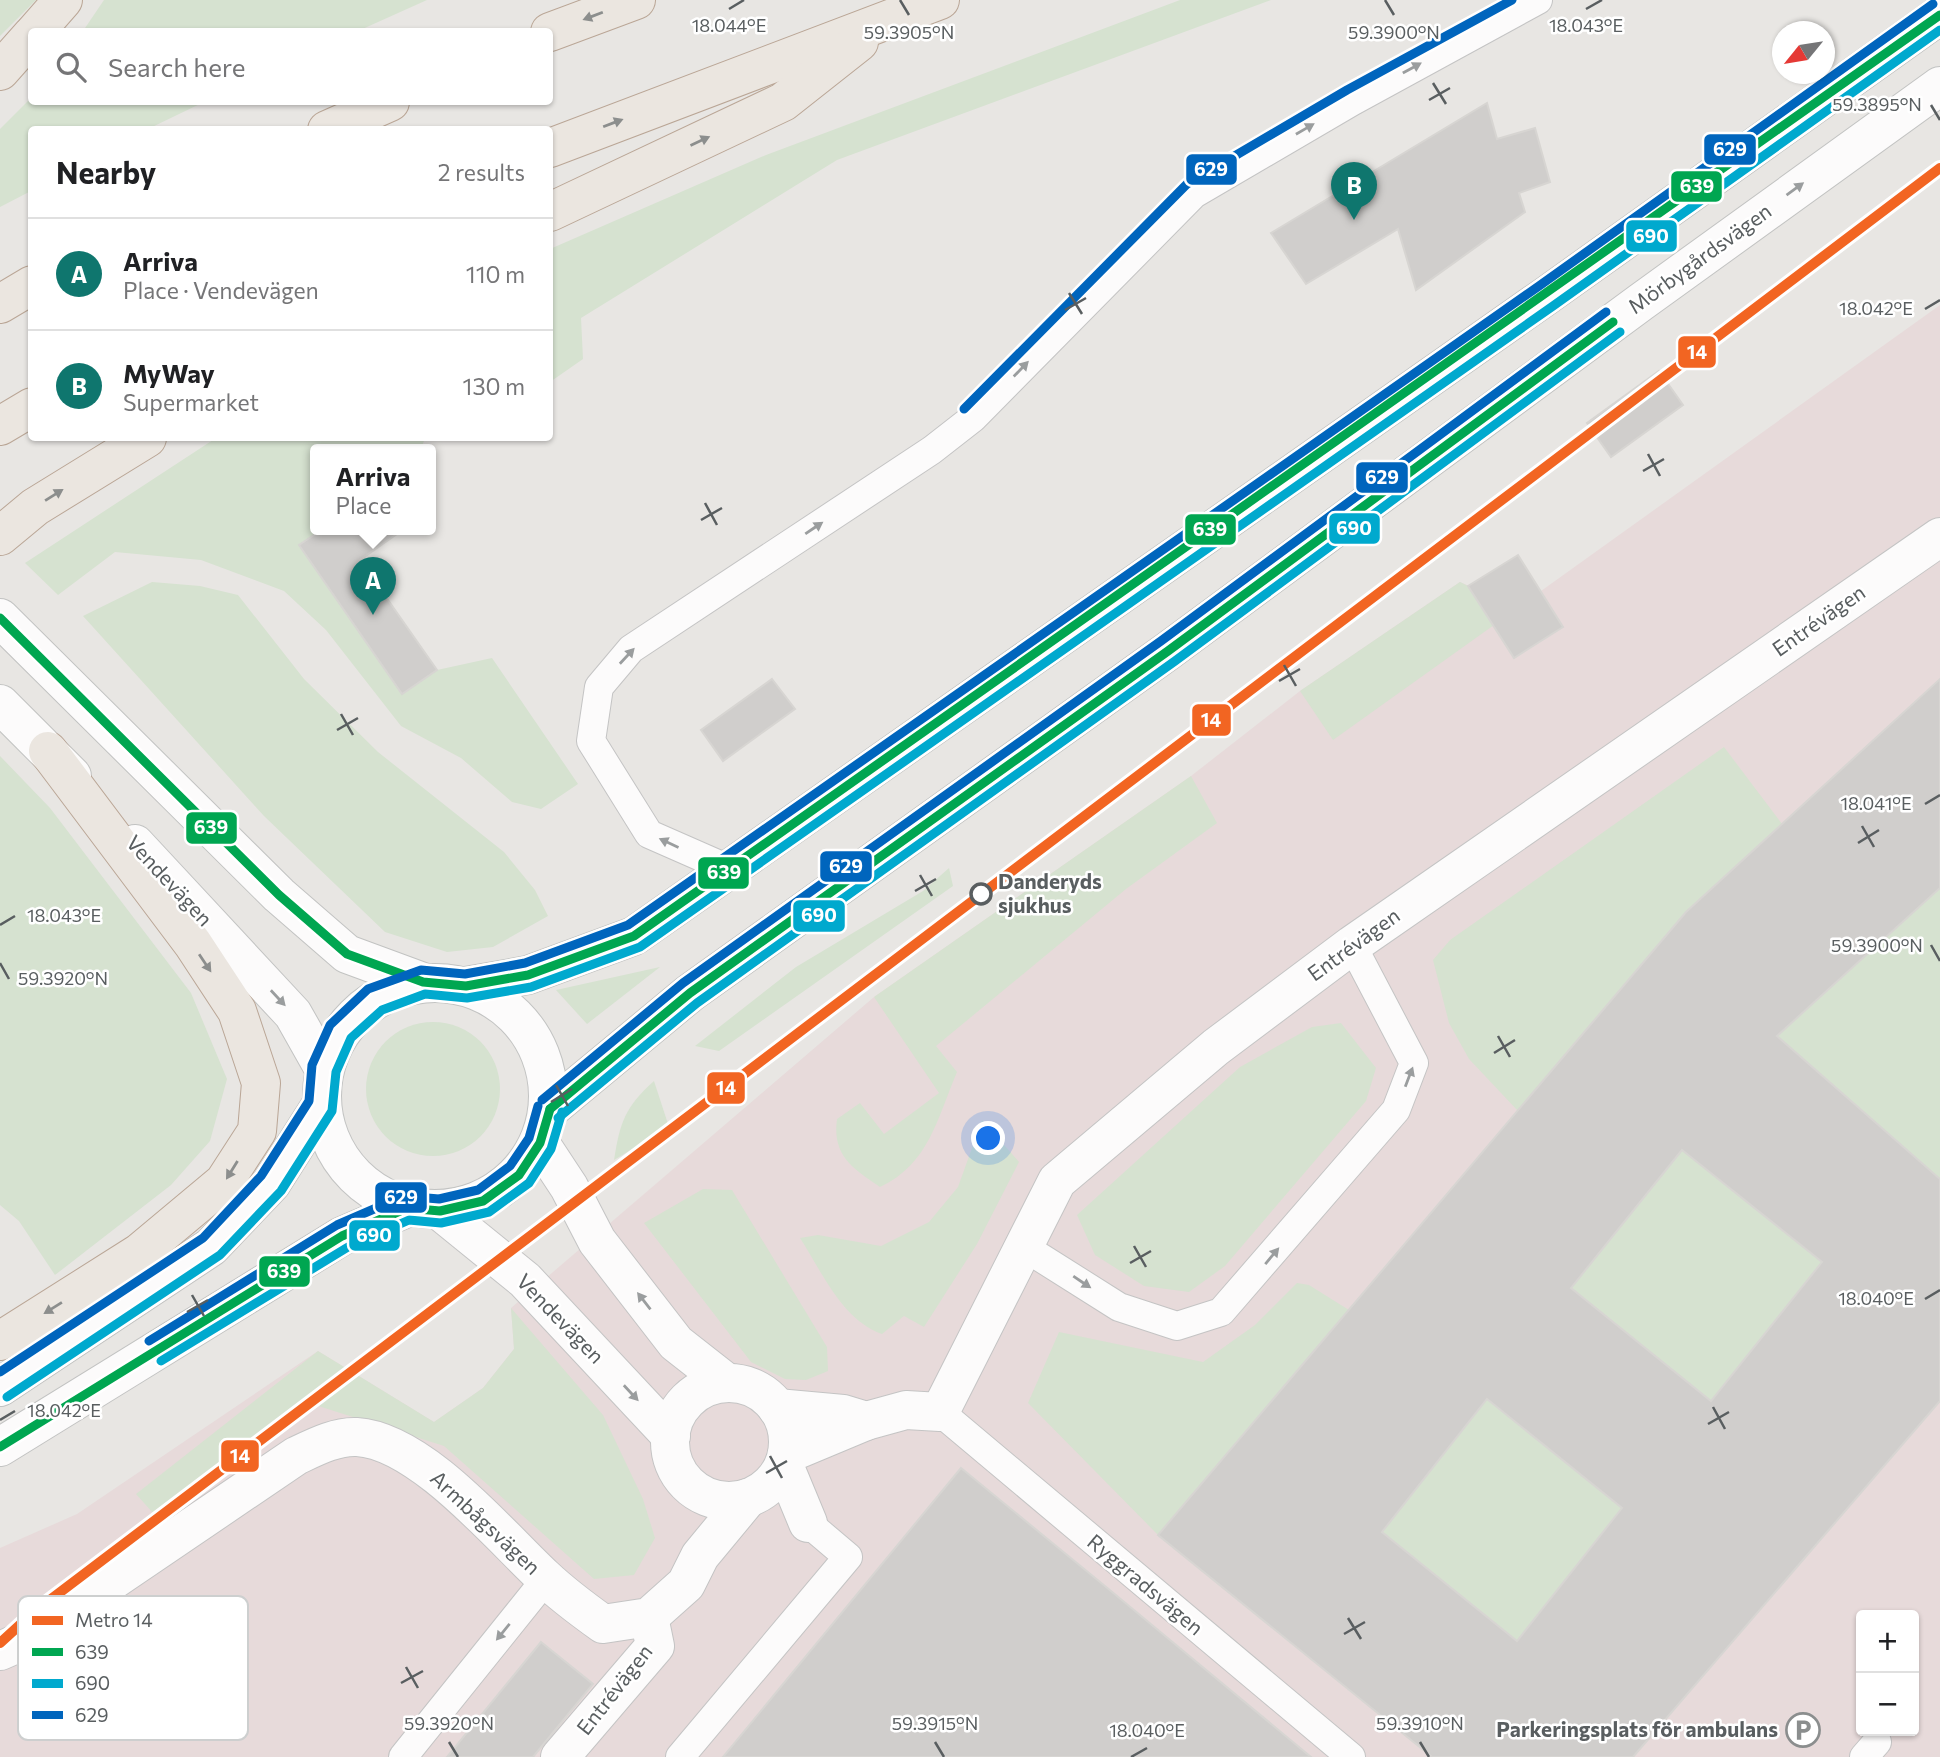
<!DOCTYPE html>
<html lang="en">
<head>
<meta charset="utf-8">
<style>
	body { margin:0; font-family:Commissioner,sans-serif; background:#f2f2f2; color:#202124 }
	.controls { position:absolute; right:21px; bottom:21px; display:grid; overflow:hidden; border-radius:7px; box-shadow:0 2px 5px #0004 }
	.controls button { width:63px; height:63px; display:grid; place-items:center; padding:0; border:0; border-bottom:2px solid #e0e0e0; background:#fff; color:#202124; font:35px sans-serif }
	.compass { position:absolute; left:1772px; top:21px; width:63px; height:63px; border-radius:50%; background:#fff; box-shadow:0 2px 5px #0004; rotate:240deg }
	.you { position:absolute; left:989px; top:1139px; width:24px; height:24px; margin:-18px; border:5px solid #fff; border-radius:50%; background:#1a73e8; box-shadow:0 0 0 10px #1a73e833 }
	.badge { display:grid; place-items:center; width:46px; height:46px; border-radius:50%; background:#0f766e; color:#fff; font-size:23px; font-weight:700 }
	.pin { position:absolute; translate:-50% -58px; filter:drop-shadow(0 2px 4px #0008) }
	.pin::after { content:''; position:absolute; top:37px; width:24px; height:21px; background:inherit; clip-path:polygon(0 0,100% 0,50% 100%) }
	.popup { position:absolute; left:310px; top:444px; width:126px; height:91px; box-sizing:border-box; display:grid; place-content:center; border-radius:7px; background:#fff; filter:drop-shadow(0 2px 5px #0005); font-size:23px; white-space:nowrap; color:#757577 }
	.popup b { font-size:26px; color:#202124 }
	.popup::after { content:''; position:absolute; left:50%; top:100%; margin-left:-14px; border:14px solid transparent; border-top-color:#fff }
	.list { margin:0; padding:0; list-style:none }
	h2 { display:flex; justify-content:space-between; align-items:center; height:91px; margin:0; padding:0 28px; font-size:30px }
	h2 small { font-size:23px; font-weight:400; color:#757577 }
	.list li { display:grid; grid-template-columns:46px 1fr auto; gap:21px; align-items:center; box-sizing:border-box; height:112px; padding:0 28px; border-top:2px solid #e0e0e0 }
	.list b { display:block; font-size:26px; white-space:nowrap }
	.list p { margin:0; font-size:23px; white-space:nowrap; color:#757577 }
	.list em { font-size:23px; font-style:normal; color:#757577 }
	.icon { flex:none; width:38px; height:38px; fill:none; stroke:currentColor; stroke-width:2; stroke-linecap:round; stroke-linejoin:round }
	.map { position:relative; flex:none; width:1940px; height:1757px; overflow:hidden }
	.search { position:absolute; background:#fff; box-shadow:0 2px 5px #0004; left:28px; top:28px; width:525px; height:77px; display:flex; align-items:center; gap:18px; box-sizing:border-box; padding:0 24px; border-radius:7px; color:#757577; font-size:26px }
	.panel { position:absolute; background:#fff; box-shadow:0 2px 5px #0004; left:28px; top:126px; width:525px; height:315px; border-radius:7px }
	.map>svg:first-child { display:block }
	.medical { fill:#e7dada; fill-rule:evenodd }
	.green { fill:#d6e2d0 }
	.building { fill:#d0cecc; stroke:#d7d5d2; stroke-width:2; fill-rule:evenodd }
	.lines { fill:none; stroke-linecap:round; stroke-linejoin:round }
	.lane-casing { stroke:#c4c4c4; stroke-width:30 }
	.street-casing { stroke:#c4c4c4; stroke-width:40 }
	.secondary-casing { stroke:#c2c3c2; stroke-width:40 }
	.highway-casing { stroke:#baa696; stroke-width:40 }
	.lane { stroke:#fcfbfb; stroke-width:28 }
	.street { stroke:#fcfbfb; stroke-width:38 }
	.secondary { stroke:#fcfbfb; stroke-width:38 }
	.highway { stroke:#ebe6e0; stroke-width:38 }
	.bus-1-casing { stroke:#fff; stroke-width:14 }
	.bus-2-casing { stroke:#fff; stroke-width:14 }
	.bus-3-casing { stroke:#fff; stroke-width:14 }
	.bus-1 { stroke:#00a651; stroke-width:9 }
	.bus-2 { stroke:#00a9ce; stroke-width:9 }
	.bus-3 { stroke:#0065bd; stroke-width:9 }
	.metro-1-casing { stroke:#fff; stroke-width:16 }
	.metro-1 { stroke:#f26522; stroke-width:10 }
	.oneway { fill:#8c8e8d }
	.oneway2 { fill:#9a9d9e }
	.ticks { fill:none; stroke:#595e60; stroke-width:2.5 }
	.stop-dot { fill:#fff; stroke:#595e60; stroke-width:3.5 }
	.labels { text-anchor:middle; stroke-width:5; stroke-linejoin:round; paint-order:stroke }
	.street-label { font-size:21px; fill:#595e60; stroke:#fff }
	.stop-label { font-size:21px; font-weight:bold; fill:#595e60; stroke:#fff; text-anchor:start }
	.poi-label { font-size:21px; font-weight:bold; fill:#595e60; stroke:#fff; text-anchor:end }
	.key { fill:#fff; stroke:#cdcfcf; stroke-width:2 }
	.key-label { font-size:19px; fill:#595e60 }
	.ticks-label { font-size:18px; text-anchor:middle; fill:#595e60; stroke:#fff; stroke-width:5; stroke-linejoin:round; paint-order:stroke }
	.line-badge { stroke:#fff; stroke-width:2.5 }
	.badge-label { font-size:19px; text-anchor:middle; font-weight:bold; fill:#fff }
</style>
</head>
<body>
<div class="map">
<svg width="1940" height="1757" viewBox="0 0 1940 1757">
	<rect width="100%" height="100%" fill="#e8e6e3"/>
	<!-- medical -->
	<path class="medical" d="M1940,305v1452h-1940v-209l77,-34 241,-163 116,71 49,-34 31,-39 -3,-41 363,-311 317,-221 109,-85 160,-109 9,4 49,-31 23,36zM1861,1615h53v116h-53z"/>
	<!-- green -->
	<g class="green">
		<path d="M0,0h36l-36,36z"/>
		<path d="M104,0h323l-69,31h-275z"/>
		<path d="M1180,0h91l-434,160 -256,158 2,41 -33,23v-133l216,-94z"/>
		<path d="M31,98l1,4h172l-56,27 -116,1 -1,61 -31,16v-78z"/>
		<path d="M216,438h209l-4,11h-106v80h8l-23,17 102,148 35,-24 55,-12 86,126 -37,25 -29,-7 -51,-44 -60,-32 -75,-96 -42,-39 -83,-31 -86,-8 -57,43 -33,-32z"/>
		<path d="M152,582l48,4 38,9 66,84 74,73 126,100 31,38 13,26 -55,31 -46,5 -62,-20 -121,-116 -181,-200z"/>
		<path d="M1460,582l8,4 26,39 -161,115 -33,-49z"/>
		<path d="M1724,747l58,77 -96,88 -168,199 -49,-52 -20,-36 -16,-63 17,-20z"/>
		<path d="M0,756l50,52 141,185 36,86 -17,62 -39,44 -116,90 -36,-54 -19,-16z"/>
		<path d="M1191,776l26,47 -91,66 -190,157 21,26c-20,47 -28,92 -77,115 -28,-19 -48,-32 -43,-68l23,-16 24,31 55,-41 -65,-96z"/>
		<path d="M949,868l4,18 -234,165 -24,-5 101,-79 127,-76z"/>
		<path d="M1940,888v291l-163,-143z"/>
		<path d="M660,967l-73,57 -31,-34z"/>
		<circle cx="433" cy="1089" r="67"/>
		<path d="M1341,1023l35,45 -10,33 -141,165 -36,26 -45,-6 -49,-31 -18,-40 163,-148 72,-40z"/>
		<path d="M654,1081l15,46 -55,33c6,-38 11,-53 40,-79z"/>
		<path d="M982,1120l37,42 -42,82 -53,83 -20,-11 -22,18c-40,-14 -60,-62 -82,-96l18,-3 63,11 48,-24 29,-35z"/>
		<path d="M1682,1150l140,112 -111,139 -140,-113z"/>
		<path d="M703,1189l29,1 95,157 1,24 -22,9 -21,-1 -34,-17 -107,-139z"/>
		<path d="M1297,1283l12,2 40,25 -191,225 -130,-132 31,-71 144,30 52,-37z"/>
		<path d="M511,1308l92,107 40,84 12,39 -21,37 -40,4 -150,-133 -132,-42 -51,30 -108,79 -17,-19 182,-143 116,71 49,-34 31,-39z"/>
		<path d="M1487,1399l135,109 -105,133 -135,-109z"/>
	</g>
	<!-- building -->
	<g class="building">
		<path d="M1487,103l10,36 38,-11 15,54 -31,11 6,19 -109,78 -18,-61 -92,55 -35,-51z"/>
		<path d="M1659,371l24,34 -72,52 -24,-34z"/>
		<path d="M323,529h81l-44,31 77,110 -35,24 -103,-149z"/>
		<path d="M1518,555l45,72 -49,31 -46,-72z"/>
		<path d="M772,679l23,30 -72,52 -22,-31z"/>
		<path d="M1940,679v209l-163,148 163,143v222l-307,356h-201l-274,-222 528,-623zM1682,1150l140,112 -111,139 -140,-113zM1487,1399l135,109 -105,133 -135,-109z"/>
		<path d="M961,1468l150,123 200,166h-588z"/>
		<path d="M541,1642l52,42 -60,73h-86z"/>
	</g>
	<g class="lines">
		<!-- lane casing -->
		<g class="lane-casing">
			<g id="lane">
				<path d="M731,870l-82,-36 -58,-93 8,-54 32,-38 301,-199 41,-32 221,-224 159,-93 185,-101"/>
				<path d="M1024,1247l95,60 58,19 44,-14 175,-202 18,-47 -62,-118"/>
				<path d="M940,1412l411,345"/>
				<path d="M403,1757l143,-178"/>
				<path d="M680,1757l168,-200 -40,-34"/>
				<path d="M1864,1757l13,-15"/>
			</g>
		</g>
		<!-- street casing -->
		<g class="street-casing">
			<g id="street">
				<path d="M540,1143l29,44 28,54 79,102 51,40"/>
				<path d="M440,1211l85,69 146,156"/>
				<circle cx="729" cy="1442" r="59"/>
				<path d="M777,1408l66,6 23,7"/>
				<path d="M787,1454l79,-33 40,-11 34,2 117,-231 159,-134 136,-102 588,-408"/>
				<path d="M784,1465l24,58"/>
				<path d="M0,1651l25,-11 271,-184c19,-9 40,-20 61,-19 64,4 142,98 187,140 19,18 38,32 59,47l46,-7 37,-33 14,-28 48,-58"/>
				<path d="M560,1757l95,-111 -6,-29"/>
			</g>
		</g>
		<!-- secondary casing -->
		<g class="secondary-casing">
			<g id="secondary">
				<path d="M0,618l279,277 68,59 76,28"/>
				<path d="M0,704l72,72"/>
				<path d="M135,844l158,170 31,55"/>
				<circle cx="435" cy="1096" r="113"/>
				<path d="M466,986l62,-11 106,-39 912,-640 394,-281"/>
				<path d="M550,1109l140,-116 478,-342 473,-349 299,-216"/>
				<path d="M0,1387l211,-140 60,-63 50,-79"/>
				<path d="M0,1447l342,-211 65,-28"/>
			</g>
		</g>
		<!-- highway casing -->
		<g class="highway-casing">
			<g id="highway">
				<path d="M35,32l28,-32"/>
				<path d="M550,32l86,-32"/>
				<path d="M0,71l32,-36"/>
				<path d="M327,130l63,-28"/>
				<path d="M550,148l390,-148"/>
				<path d="M550,212l233,-110 76,-60"/>
				<path d="M0,304l32,-19"/>
				<path d="M0,426l32,-19"/>
				<path d="M0,536l35,-29 112,-69"/>
				<path d="M0,1341l139,-88 85,-71 33,-51 4,-48 -24,-72 -44,-67 -145,-193"/>
			</g>
		</g>
		<!-- lane -->
		<use href="#lane" class="lane"/>
		<!-- street -->
		<use href="#street" class="street"/>
		<!-- secondary -->
		<use href="#secondary" class="secondary"/>
		<!-- highway -->
		<use href="#highway" class="highway"/>
		<!-- bus-1 casing -->
		<g class="bus-1-casing">
			<g id="bus-1">
				<path d="M0,618l279,277 68,59 76,28 43,4 62,-11 106,-39 1306,-921"/>
				<path d="M550,1109l140,-116 478,-342 445,-329"/>
				<path d="M0,1447l342,-211 65,-28 33,3 43,-10 36,-26 21,-32 10,-34"/>
			</g>
		</g>
		<!-- bus-2 casing -->
		<g class="bus-2-casing">
			<g id="bus-2">
				<path d="M558,1118l139,-115 478,-342 445,-329"/>
				<path d="M161,1361l187,-114 61,-27 32,3 48,-11 40,-29 22,-34 11,-37"/>
				<path d="M7,1397l213,-142 61,-64 51,-80 4,-39 15,-34 31,-28 43,-16 42,4 64,-11 109,-40 913,-641 387,-276"/>
			</g>
		</g>
		<!-- bus-3 casing -->
		<g class="bus-3-casing">
			<g id="bus-3">
				<path d="M964,409l223,-225 160,-94 165,-90"/>
				<path d="M542,1100l141,-117 478,-342 445,-329"/>
				<path d="M149,1341l188,-116 67,-29 35,3 39,-9 32,-24 19,-28 9,-32"/>
				<path d="M0,1372l203,-134 58,-62 48,-75 3,-36 18,-40 38,-36 53,-19 44,4 60,-11 103,-38 911,-639 394,-282"/>
			</g>
		</g>
		<!-- bus-1 -->
		<use href="#bus-1" class="bus-1"/>
		<!-- bus-2 -->
		<use href="#bus-2" class="bus-2"/>
		<!-- bus-3 -->
		<use href="#bus-3" class="bus-3"/>
		<!-- metro-1 casing -->
		<g class="metro-1-casing">
			<path id="metro-1" d="M0,1643l34,-31 1906,-1444"/>
		</g>
		<!-- metro-1 -->
		<use href="#metro-1" class="metro-1"/>
	</g>
	<!-- one-way arrows -->
	<defs><path id="oneway-solid" d="M-6-.8H1V-3.2L6.5 0L1 3.2V.8H-6Z" transform="scale(1.75)"/></defs>
	<g class="oneway">
		<use href="#oneway-solid" transform="translate(593 16) rotate(159)"/>
		<use href="#oneway-solid" transform="translate(613 123) rotate(-21)"/>
		<use href="#oneway-solid" transform="translate(700 141) rotate(-25)"/>
		<use href="#oneway-solid" transform="translate(54 495) rotate(-32)"/>
		<use href="#oneway-solid" transform="translate(205 963) rotate(56)"/>
		<use href="#oneway-solid" transform="translate(232 1170) rotate(122)"/>
		<use href="#oneway-solid" transform="translate(53 1308) rotate(148)"/>
	</g>
	<g class="oneway2">
		<use href="#oneway-solid" transform="translate(1412 68) rotate(-29)"/>
		<use href="#oneway-solid" transform="translate(1305 129) rotate(-30)"/>
		<use href="#oneway-solid" transform="translate(1795 189) rotate(-36)"/>
		<use href="#oneway-solid" transform="translate(1021 369) rotate(-46)"/>
		<use href="#oneway-solid" transform="translate(814 528) rotate(-34)"/>
		<use href="#oneway-solid" transform="translate(627 656) rotate(-47)"/>
		<use href="#oneway-solid" transform="translate(669 843) rotate(-155)"/>
		<use href="#oneway-solid" transform="translate(278 998) rotate(47)"/>
		<use href="#oneway-solid" transform="translate(1409 1077) rotate(-69)"/>
		<use href="#oneway-solid" transform="translate(1272 1256) rotate(-50)"/>
		<use href="#oneway-solid" transform="translate(1082 1282) rotate(34)"/>
		<use href="#oneway-solid" transform="translate(644 1301) rotate(-128)"/>
		<use href="#oneway-solid" transform="translate(631 1393) rotate(47)"/>
		<use href="#oneway-solid" transform="translate(503 1632) rotate(129)"/>
	</g>
	<!-- ticks -->
	<path class="ticks" d="M900,0l9,15M1385,0l9,15M729,9l15,-9M1586,9l16,-9M1433,83l13,21M1429,100l21,-12M1931,105l9,15M1069,293l13,21M1925,309l15,-9M1065,310l21,-12M1648,454l12,22M1643,471l21,-12M705,503l12,22M701,520l21,-12M1284,665l12,21M1279,681l21,-12M341,714l12,21M337,730l21,-12M1925,804l15,-9M1862,826l12,21M1858,843l21,-13M920,875l12,21M915,891l21,-12M0,925l15,-9M1931,945l9,16M0,963l9,16M1498,1036l12,21M1494,1053l21,-13M556,1085l12,21M551,1102l21,-13M1134,1246l12,21M1130,1263l21,-12M192,1295l12,21M1925,1299l15,-9M187,1312l21,-12M1713,1407l12,22M0,1420l15,-9M1708,1424l21,-12M770,1456l12,22M766,1473l21,-12M1348,1618l13,21M1344,1634l21,-12M406,1667l12,21M401,1683l22,-12M449,1742l9,15M935,1742l9,15M1420,1742l9,15M1131,1757l16,-9"/>
	<!-- icons -->
	<defs>
		<g id="parking-ring" transform="scale(1.75)"><circle r="9.5" fill="#fff" stroke="#8b8e8e" stroke-width="1.5"/><path d="M-3.5-5.5H1a3.5 3.5 0 0 1 0 7H-1V5.5H-3.5ZM-1-3.4V-.6H.8a1.4 1.4 0 0 0 0-2.8Z" fill="#8b8e8e"/></g>
	</defs>
	<g fill-rule="evenodd">
		<use href="#parking-ring" x="1803" y="1730"/>
	</g>
	<!-- markers -->
	<circle class="stop-dot" cx="981" cy="894" r="10"/>
	<g class="labels">
		<!-- street labels -->
		<g class="street-label">
			<text transform="translate(1700 259) rotate(-36)" y="7">Mörbygårdsvägen</text>
			<text transform="translate(1819 621) rotate(-35)" y="7">Entrévägen</text>
			<text transform="translate(169 881) rotate(47)" y="7">Vendevägen</text>
			<text transform="translate(1354 945) rotate(-36)" y="7">Entrévägen</text>
			<text transform="translate(560 1319) rotate(46)" y="7">Vendevägen</text>
			<text transform="translate(485 1523) rotate(43)" y="7">Armbågsvägen</text>
			<text transform="translate(1145 1585) rotate(40)" y="7">Ryggradsvägen</text>
			<text transform="translate(615 1690) rotate(-52)" y="7">Entrévägen</text>
		</g>
		<!-- stop labels -->
		<g class="stop-label">
			<text x="998" y="889">Danderyds<tspan x="998" dy="24">sjukhus</tspan></text>
		</g>
		<!-- poi labels -->
		<g class="poi-label">
			<text x="1778" y="1737">Parkeringsplats för ambulans</text>
		</g>
	</g>
	<!-- legend -->
	<rect x="18" y="1596" width="230" height="144" rx="10" class="key"/>
	<rect x="32" y="1616" width="31" height="9" fill="#f26522"/>
	<rect x="32" y="1648" width="31" height="8" fill="#00a651"/>
	<rect x="32" y="1679" width="31" height="9" fill="#00a9ce"/>
	<rect x="32" y="1711" width="31" height="8" fill="#0065bd"/>
	<g class="key-label">
		<text x="75" y="1627">Metro 14</text>
		<text x="75" y="1659">639</text>
		<text x="75" y="1690">690</text>
		<text x="75" y="1722">629</text>
	</g>
	<g class="ticks-label">
		<text x="729" y="32">18.044°E</text>
		<text x="1586" y="32">18.043°E</text>
		<text x="1394" y="39">59.3900°N</text>
		<text x="909" y="39">59.3905°N</text>
		<text x="1877" y="111">59.3895°N</text>
		<text x="1876" y="315">18.042°E</text>
		<text x="1876" y="810">18.041°E</text>
		<text x="64" y="922">18.043°E</text>
		<text x="1877" y="952">59.3900°N</text>
		<text x="63" y="985">59.3920°N</text>
		<text x="1876" y="1305">18.040°E</text>
		<text x="64" y="1417">18.042°E</text>
		<text x="449" y="1730">59.3920°N</text>
		<text x="935" y="1730">59.3915°N</text>
		<text x="1420" y="1730">59.3910°N</text>
		<text x="1147" y="1737">18.040°E</text>
	</g>
	<g class="line-badge">
		<rect x="1703" y="133" width="54" height="33" rx="7" fill="#0065bd"/>
		<rect x="1185" y="153" width="53" height="33" rx="7" fill="#0065bd"/>
		<rect x="1670" y="170" width="53" height="33" rx="7" fill="#00a651"/>
		<rect x="1625" y="219" width="53" height="34" rx="7" fill="#00a9ce"/>
		<rect x="1677" y="335" width="40" height="34" rx="7" fill="#f26522"/>
		<rect x="1355" y="461" width="54" height="33" rx="7" fill="#0065bd"/>
		<rect x="1328" y="512" width="53" height="33" rx="7" fill="#00a9ce"/>
		<rect x="1184" y="513" width="53" height="33" rx="7" fill="#00a651"/>
		<rect x="1191" y="703" width="41" height="34" rx="7" fill="#f26522"/>
		<rect x="185" y="811" width="53" height="34" rx="7" fill="#00a651"/>
		<rect x="819" y="850" width="54" height="33" rx="7" fill="#0065bd"/>
		<rect x="697" y="856" width="53" height="34" rx="7" fill="#00a651"/>
		<rect x="792" y="899" width="54" height="34" rx="7" fill="#00a9ce"/>
		<rect x="706" y="1071" width="40" height="34" rx="7" fill="#f26522"/>
		<rect x="374" y="1181" width="54" height="33" rx="7" fill="#0065bd"/>
		<rect x="348" y="1219" width="53" height="33" rx="7" fill="#00a9ce"/>
		<rect x="258" y="1255" width="53" height="33" rx="7" fill="#00a651"/>
		<rect x="220" y="1439" width="40" height="34" rx="7" fill="#f26522"/>
	</g>
	<g class="badge-label">
		<text x="1730" y="156">629</text>
		<text x="1211" y="176">629</text>
		<text x="1697" y="193">639</text>
		<text x="1651" y="243">690</text>
		<text x="1697" y="359">14</text>
		<text x="1382" y="484">629</text>
		<text x="1354" y="535">690</text>
		<text x="1210" y="536">639</text>
		<text x="1211" y="727">14</text>
		<text x="211" y="834">639</text>
		<text x="846" y="873">629</text>
		<text x="724" y="879">639</text>
		<text x="819" y="922">690</text>
		<text x="726" y="1095">14</text>
		<text x="401" y="1204">629</text>
		<text x="374" y="1242">690</text>
		<text x="284" y="1278">639</text>
		<text x="240" y="1463">14</text>
	</g>
</svg>
<div class="controls">
<button>+</button>
<button>−</button>
</div>
<svg class="compass" viewBox="-18 -18 36 36"><path d="M0-13l5 13h-10z" fill="#e53935"/><path d="M0 13l5-13h-10z" fill="#757577"/></svg>
<div class="you"></div>
<div class="pin badge" style="left:373px;top:615px">A</div>
<div class="popup"><b>Arriva</b>Place</div>
<div class="pin badge" style="left:1354px;top:220px">B</div>
<div class="search"><svg class="icon" aria-label="search" viewBox="0 0 24 24"><circle cx="10" cy="10" r="6"/><path d="M15 15l6 6"/></svg>Search here</div>
<section class="panel">
<h2>Nearby<small>2 results</small></h2>
<ul class="list">
<li><span class="badge">A</span><div><b>Arriva</b><p>Place · Vendevägen</p></div><em>110 m</em></li>
<li><span class="badge">B</span><div><b>MyWay</b><p>Supermarket</p></div><em>130 m</em></li>
</ul>
</section>
</div>
</body>
</html>
